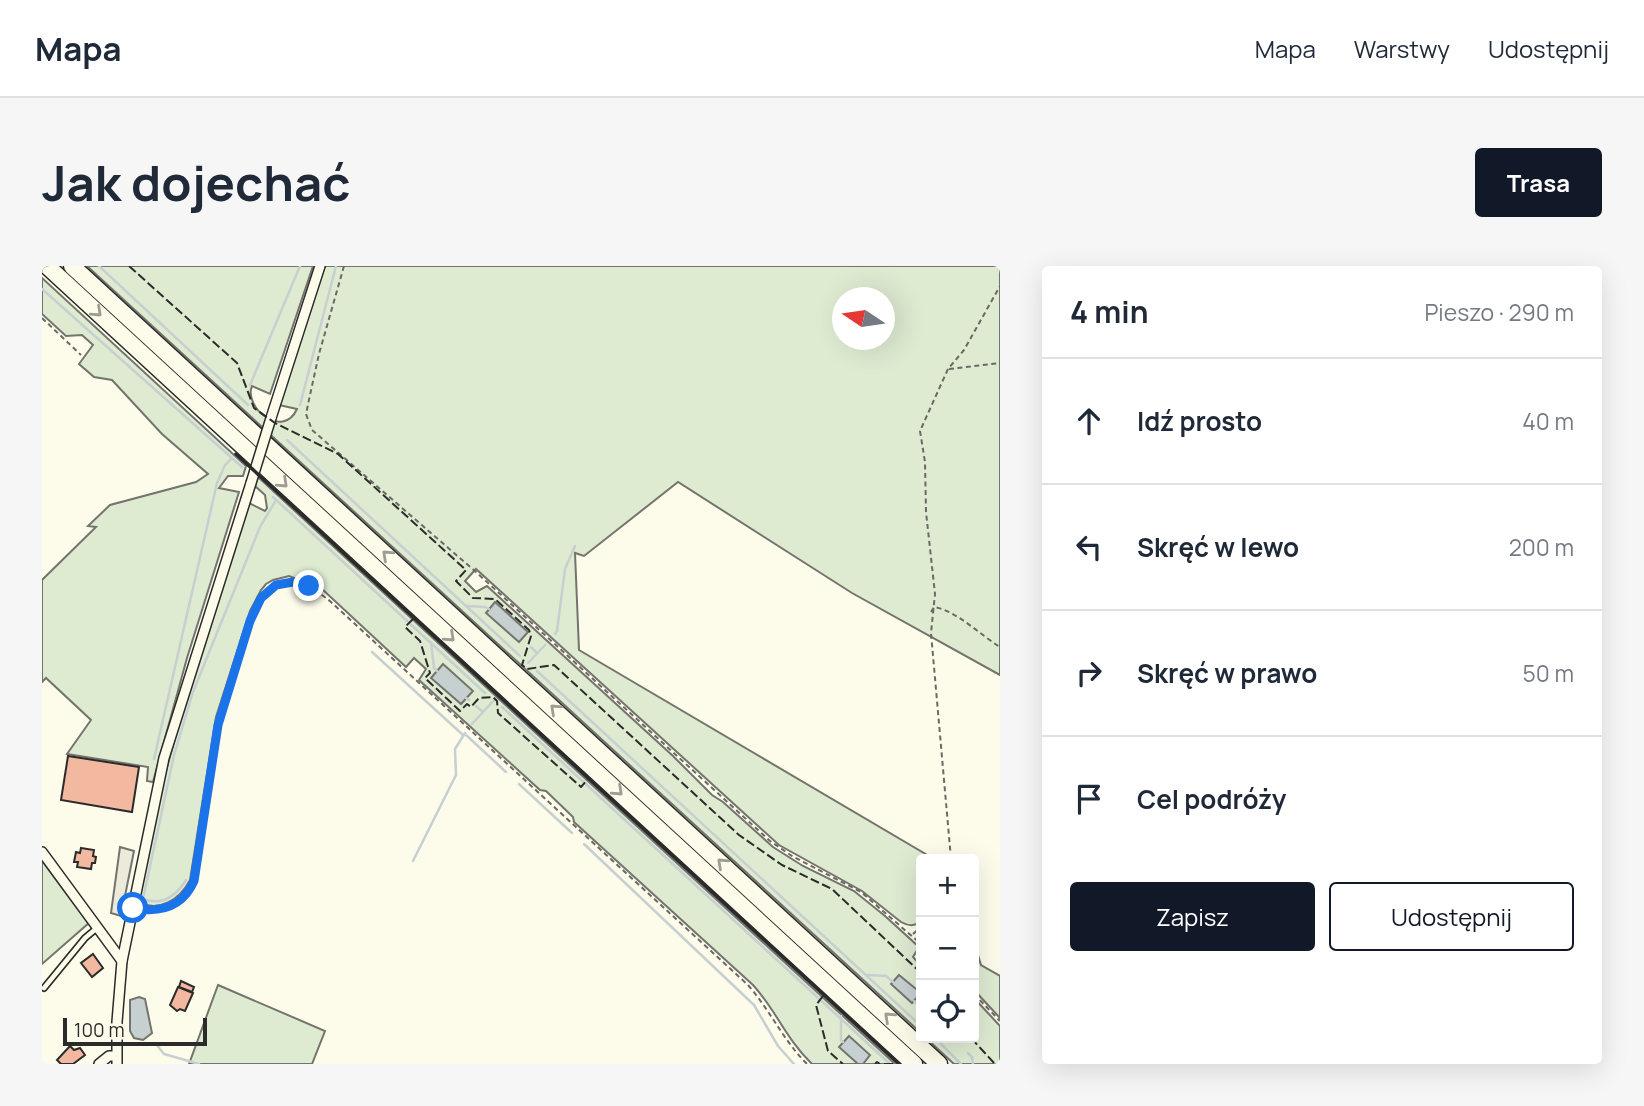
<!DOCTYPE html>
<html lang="pl">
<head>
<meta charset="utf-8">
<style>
	body { margin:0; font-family:Manrope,sans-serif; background:#f6f6f7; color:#1f2937 }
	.controls { position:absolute; right:21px; bottom:21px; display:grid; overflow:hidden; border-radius:7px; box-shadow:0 7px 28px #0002 }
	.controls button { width:63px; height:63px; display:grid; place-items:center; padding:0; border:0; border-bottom:2px solid #e0e1e3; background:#fff; color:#1f2937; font:35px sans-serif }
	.compass { position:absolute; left:790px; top:21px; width:63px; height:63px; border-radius:50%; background:#fff; box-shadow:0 7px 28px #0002; rotate:283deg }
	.scale { position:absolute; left:21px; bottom:18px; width:144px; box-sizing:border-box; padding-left:7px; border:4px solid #2b2b2b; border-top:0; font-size:19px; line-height:24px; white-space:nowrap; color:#2b2b2b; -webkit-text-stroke:5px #fdfbea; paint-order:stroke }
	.stop { position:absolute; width:21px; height:21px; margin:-16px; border:5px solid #1a73e8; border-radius:50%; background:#fff }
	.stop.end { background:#1a73e8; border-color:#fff; box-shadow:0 2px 7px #0008 }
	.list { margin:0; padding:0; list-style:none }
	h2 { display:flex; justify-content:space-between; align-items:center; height:91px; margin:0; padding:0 28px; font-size:30px }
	h2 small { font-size:23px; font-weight:400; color:#747a83 }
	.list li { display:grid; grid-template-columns:46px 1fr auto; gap:21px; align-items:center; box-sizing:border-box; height:126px; padding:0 28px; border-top:2px solid #e0e1e3 }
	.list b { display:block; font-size:26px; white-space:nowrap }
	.list em { font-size:23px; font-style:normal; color:#747a83 }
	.actions { display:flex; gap:14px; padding:21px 28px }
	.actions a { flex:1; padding:16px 0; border:2px solid #111827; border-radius:7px; text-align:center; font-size:24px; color:#111827 }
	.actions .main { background:#111827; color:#fff }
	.icon { flex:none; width:38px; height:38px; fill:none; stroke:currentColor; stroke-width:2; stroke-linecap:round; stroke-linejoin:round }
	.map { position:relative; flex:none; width:958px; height:798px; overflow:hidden; border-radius:7px }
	header { display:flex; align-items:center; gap:42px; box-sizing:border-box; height:98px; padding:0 35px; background:#fff; border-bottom:2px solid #e0e1e3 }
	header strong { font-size:33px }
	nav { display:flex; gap:38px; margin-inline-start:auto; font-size:24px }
	.intro { display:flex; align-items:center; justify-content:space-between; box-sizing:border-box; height:168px; padding:0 42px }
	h1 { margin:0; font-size:49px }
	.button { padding:18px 32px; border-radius:7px; background:#111827; color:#fff; font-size:24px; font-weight:700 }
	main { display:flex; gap:42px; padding:0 42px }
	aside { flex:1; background:#fff; border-radius:7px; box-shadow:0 7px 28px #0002 }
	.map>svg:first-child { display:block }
	.green { fill:#deebd1; stroke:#74746e; stroke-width:2; fill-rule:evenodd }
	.parking { fill:#eceadb; stroke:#74746e; stroke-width:2 }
	.water { fill:#c7d0d0; stroke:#74746e; stroke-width:2 }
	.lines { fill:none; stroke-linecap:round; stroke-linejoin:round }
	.stream { stroke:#c7d0d0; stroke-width:2.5 }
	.building { fill:#f2b8a0; stroke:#2b2b2b; stroke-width:2 }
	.lane-casing { stroke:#2b2b2b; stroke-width:8 }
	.street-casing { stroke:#2b2b2b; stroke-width:12 }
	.highway-casing { stroke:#2b2b2b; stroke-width:19 }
	.path { stroke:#6a6964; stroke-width:2; stroke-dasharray:5 3.5; stroke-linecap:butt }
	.lane { stroke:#fdfbea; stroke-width:4.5 }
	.street { stroke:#fdfbea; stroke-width:9 }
	.highway { stroke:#fdfbea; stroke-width:16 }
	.street-bridge-casing { stroke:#2b2b2b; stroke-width:12; stroke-linecap:butt }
	.street-bridge { stroke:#fdfbea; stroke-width:9 }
	.fence { stroke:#2b2b2b; stroke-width:2; stroke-dasharray:9 3.5; stroke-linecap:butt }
	.wall { stroke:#2b2b2b; stroke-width:3.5 }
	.oneway { stroke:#9e9d94 }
	.route { stroke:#1a73e8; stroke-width:9 }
</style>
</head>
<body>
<header>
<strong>Mapa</strong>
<nav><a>Mapa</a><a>Warstwy</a><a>Udostępnij</a></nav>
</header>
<div class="intro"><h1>Jak dojechać</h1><a class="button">Trasa</a></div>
<main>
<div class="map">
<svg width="958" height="798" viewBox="0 0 958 798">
	<rect width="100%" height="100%" fill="#fdfbea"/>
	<!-- green -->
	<g class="green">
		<path d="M45,0h226l-43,128 -18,-8c-9,21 31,54 45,23l-18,-4 46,-139h675v409l-148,-82 -174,-111 -94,74 -9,-3 4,97 355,209h-13v63c-7,5 -13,4 -20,0l-39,-31 -83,-46 -303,-276 -11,12 11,11 11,-6 186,170 39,39 11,7 50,45 30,19 51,25 31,25 34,31 -6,10 8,9v67zM800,32h42v42h-42z"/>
		<path d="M0,12l204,188 -3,10h-15l-9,12 20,4 -52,166 -34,124 -6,-1 1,-14 -81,-13 24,-34 -45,-42 -4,4v-102l54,-53 -8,-1 22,-21 86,-23 12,-8 -46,-40 -50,-54 -18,-3 -15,-13 14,-19 -11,-10 -16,1 -24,-22z"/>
		<path d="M216,211l637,587h-83c-26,-25 -36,-54 -59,-79l-179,-163 -1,-5 -27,-26 -6,-1 -121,-110 7,-11 -12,-11 -8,9 -85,-79 -32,-12 -16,4 -7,4 -5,6 -11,21 -34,106 -26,163c-10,19 -30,33 -52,22l26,-124 15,-54 70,-221 16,8 2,-3 -2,-13 -10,-9z"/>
		<path d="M0,590l48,66 -48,42z"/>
		<path d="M932,676l7,23 19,11v42l-26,-28z"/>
		<path d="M176,719l107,46 -13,33h-123z"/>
		<path d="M932,732l26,28v38h-46l-28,-26h48z"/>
	</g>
	<!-- parking -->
	<path class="parking" d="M78,581l14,4 -13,65 -10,-3z"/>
	<!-- water -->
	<g class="water">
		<path d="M453,336l33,30 -9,10 -33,-29z"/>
		<path d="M401,398l30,27 -12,13 -30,-26z"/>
		<path d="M857,709l22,18 -9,10 -21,-19z"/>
		<path d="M97,731l6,2 7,34 -9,7 -9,-2 -4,-7v-31z"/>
		<path d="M807,770l21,19 -7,9h-5l-19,-17z"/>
	</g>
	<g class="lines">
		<!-- stream -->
		<g class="stream">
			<path d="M57,0l149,139"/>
			<path d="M0,23l200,178"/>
			<path d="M208,119l50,-119"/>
			<path d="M258,139l36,-139"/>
			<path d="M245,174l233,216"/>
			<path d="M231,231l212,196"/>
			<path d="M425,340l18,1 4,2"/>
			<path d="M513,368l2,-3 8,-62 10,-23"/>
			<path d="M389,376l3,26 3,3"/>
			<path d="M489,381l6,6"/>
			<path d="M330,386l91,83"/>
			<path d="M486,397l17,-18"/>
			<path d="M495,405l384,355"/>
			<path d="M424,432l3,2"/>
			<path d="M434,440l7,6"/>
			<path d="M460,441l388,357"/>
			<path d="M430,458l23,-25"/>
			<path d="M423,468l41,38"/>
			<path d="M112,493l63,-276 8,-18 7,-7"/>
			<path d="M477,518l53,49"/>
			<path d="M542,578l170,161 24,41 16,18"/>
			<path d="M371,595l43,-86 -1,-26 10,-16"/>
			<path d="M144,614c-10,16 -24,26 -43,19l31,-144 19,-63 67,-165 16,-27"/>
			<path d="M825,709l19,1 7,6"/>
			<path d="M872,735l7,8"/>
			<path d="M799,750v24l2,2"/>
			<path d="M893,772l26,26"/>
			<path d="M114,778l8,10 35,10"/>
			<path d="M926,787l4,4 1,7"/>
		</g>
	</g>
	<!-- building -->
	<g class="building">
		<path d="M26,490l71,11 -7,45 -71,-12z"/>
		<path d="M39,582l13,2 -1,6 3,1 -1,6h-3l-1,6 -14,-2 1,-5h-4l2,-10 4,1z"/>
		<path d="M51,688l10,14 -11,9 -11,-14z"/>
		<path d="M139,715l13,6 -2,5 -13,-5z"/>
		<path d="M136,721l15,6 -8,18 -5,-2 -3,2 -7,-6z"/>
		<path d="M28,780l4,4 6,-2 5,7 -12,9h-12l-4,-4z"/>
	</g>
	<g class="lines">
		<!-- lane casing -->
		<g class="lane-casing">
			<path id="lane" d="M2,722l41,-50 12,-10"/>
		</g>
		<!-- street casing -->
		<g class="street-casing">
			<g id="street">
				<path d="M229,152l49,-152"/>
				<path d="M0,586l80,109"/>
				<path d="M57,798l10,-8h7"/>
				<path d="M75,798v-42l5,-61 42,-203 87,-275"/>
			</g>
		</g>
		<!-- highway casing -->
		<g class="highway-casing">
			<g id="highway">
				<path d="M5,0l867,798"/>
				<path d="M30,0l867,798"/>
			</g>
		</g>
		<!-- path -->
		<g class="path">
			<path d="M302,0l-25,88 -9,41 -4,19 6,16 164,142 294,269 22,15 69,36 60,52"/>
			<path d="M0,52l39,37"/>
			<path d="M907,103l51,-6"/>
			<path d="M889,346l3,-5c23,4 45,27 66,40"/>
			<path d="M909,593l-20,-226 4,-39 -9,-82 -1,-50 -5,-31 28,-62 16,-19 36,-64"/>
			<path d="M99,643c25,3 43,-5 53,-28l24,-156 32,-104c18,-45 45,-49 81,-19l417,383c22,25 35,55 59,79"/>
			<path d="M871,668l8,-7"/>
			<path d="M932,728l26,27"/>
		</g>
		<!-- lane -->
		<use href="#lane" class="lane"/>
		<!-- street -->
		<use href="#street" class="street"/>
		<!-- highway -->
		<use href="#highway" class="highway"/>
		<!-- street-bridge casing -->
		<g class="street-bridge-casing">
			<path id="street-bridge" d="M209,217l20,-65"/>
		</g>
		<!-- street-bridge -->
		<use href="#street-bridge" class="street-bridge"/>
		<!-- fence -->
		<g class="fence">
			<path d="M87,0l108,97 17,45 21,15 63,31 128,116 -10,11 17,17 22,1 34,31 2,6 -9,29 5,4 27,-4 185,170 43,30 50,24 89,84"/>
			<path d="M371,353l-8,8 15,14 10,32 -5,5 35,33 7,-7 4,3 8,-9 14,-1 4,4 1,12 83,74 7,-8"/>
			<path d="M781,730l-7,9 12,46 15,13"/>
			<path d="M929,772l24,26"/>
			<path d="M833,798l2,-2 3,2"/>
			<path d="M842,798h10"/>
		</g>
		<!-- wall -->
		<path class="wall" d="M194,188l663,610"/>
	</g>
	<!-- one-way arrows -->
	<defs><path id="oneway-chevron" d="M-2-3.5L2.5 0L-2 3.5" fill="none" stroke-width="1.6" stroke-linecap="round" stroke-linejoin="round" transform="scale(1.75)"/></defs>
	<g class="oneway">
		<use href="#oneway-chevron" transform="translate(55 46) rotate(43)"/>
		<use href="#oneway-chevron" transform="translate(241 217) rotate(43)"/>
		<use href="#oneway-chevron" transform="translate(345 289) rotate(-137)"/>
		<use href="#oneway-chevron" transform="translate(408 371) rotate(43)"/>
		<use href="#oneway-chevron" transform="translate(513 443) rotate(-137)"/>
		<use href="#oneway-chevron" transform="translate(576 525) rotate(43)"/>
		<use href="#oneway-chevron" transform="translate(680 597) rotate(-137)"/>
		<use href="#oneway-chevron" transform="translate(847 751) rotate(-137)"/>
	</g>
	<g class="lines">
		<!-- route -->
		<path class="route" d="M91,642c27,5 49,0 61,-27l24,-156 32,-104 11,-23 15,-13 17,-3 16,4"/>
	</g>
</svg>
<div class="controls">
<button>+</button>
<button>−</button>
<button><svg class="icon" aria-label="locate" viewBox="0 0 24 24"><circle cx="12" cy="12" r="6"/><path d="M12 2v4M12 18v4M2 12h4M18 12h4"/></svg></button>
</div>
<svg class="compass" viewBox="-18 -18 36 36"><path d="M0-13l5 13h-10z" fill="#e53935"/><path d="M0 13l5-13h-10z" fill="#747a83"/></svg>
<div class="scale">100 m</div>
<div class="stop" style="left:91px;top:642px"></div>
<div class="stop end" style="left:267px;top:320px"></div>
</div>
<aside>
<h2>4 min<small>Pieszo · 290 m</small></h2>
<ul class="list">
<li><svg class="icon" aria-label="ahead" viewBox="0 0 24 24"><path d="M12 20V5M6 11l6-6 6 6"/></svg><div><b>Idź prosto</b></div><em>40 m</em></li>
<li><svg class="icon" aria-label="left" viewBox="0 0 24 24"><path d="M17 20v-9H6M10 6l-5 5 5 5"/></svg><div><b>Skręć w lewo</b></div><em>200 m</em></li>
<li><svg class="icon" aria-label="right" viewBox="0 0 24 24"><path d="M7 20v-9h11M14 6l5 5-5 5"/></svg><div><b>Skręć w prawo</b></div><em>50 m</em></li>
<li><svg class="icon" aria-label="arrive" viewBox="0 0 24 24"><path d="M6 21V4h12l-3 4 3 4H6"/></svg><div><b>Cel podróży</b></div></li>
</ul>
<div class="actions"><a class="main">Zapisz</a><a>Udostępnij</a></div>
</aside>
</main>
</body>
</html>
